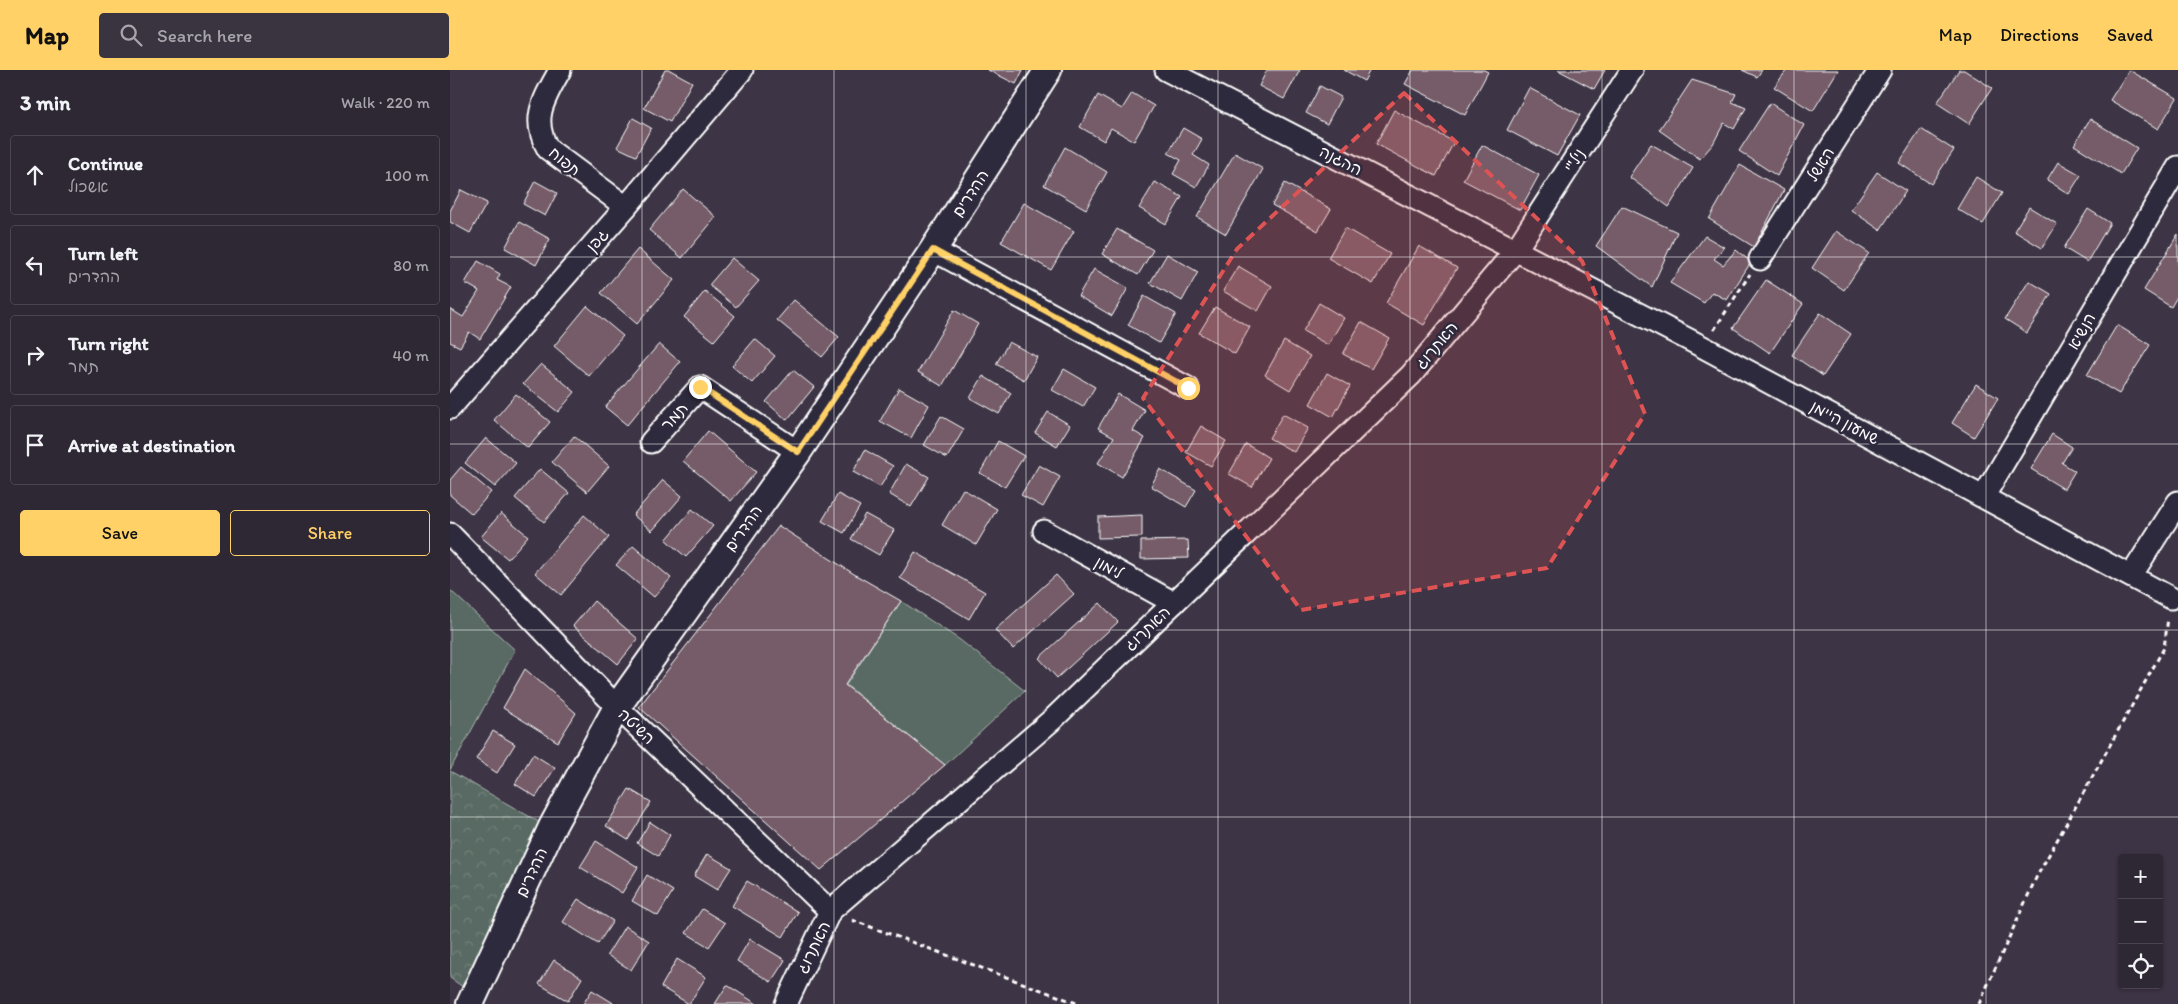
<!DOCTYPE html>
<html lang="en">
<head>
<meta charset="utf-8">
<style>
	body { margin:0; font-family:Itim,"Playpen Sans Hebrew",sans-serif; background:#3a3340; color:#f1f3f6 }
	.controls { position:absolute; right:15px; bottom:15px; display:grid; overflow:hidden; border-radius:5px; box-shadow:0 1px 4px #0004 }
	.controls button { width:45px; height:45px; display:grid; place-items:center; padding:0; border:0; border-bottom:1px solid #49444f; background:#2e2734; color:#f1f3f6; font:25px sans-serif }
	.stop { position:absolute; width:15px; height:15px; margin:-11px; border:4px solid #ffd166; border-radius:50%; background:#fff }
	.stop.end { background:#ffd166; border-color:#fff; box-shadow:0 1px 5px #0008 }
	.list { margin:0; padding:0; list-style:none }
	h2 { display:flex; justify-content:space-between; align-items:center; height:65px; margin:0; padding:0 20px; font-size:21px }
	h2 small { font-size:16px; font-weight:400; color:#a7a5ac }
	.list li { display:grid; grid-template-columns:32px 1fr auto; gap:15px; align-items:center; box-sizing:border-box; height:80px; margin:0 10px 10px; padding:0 10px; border:1px solid #49444f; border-radius:5px }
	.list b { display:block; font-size:19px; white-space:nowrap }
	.list p { margin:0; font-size:16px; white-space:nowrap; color:#a7a5ac }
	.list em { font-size:16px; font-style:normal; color:#a7a5ac }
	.actions { display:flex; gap:10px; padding:15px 20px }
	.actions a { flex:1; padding:11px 0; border:1px solid #ffd166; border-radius:5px; text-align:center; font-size:18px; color:#ffd166 }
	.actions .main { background:#ffd166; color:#111 }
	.icon { flex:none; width:28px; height:28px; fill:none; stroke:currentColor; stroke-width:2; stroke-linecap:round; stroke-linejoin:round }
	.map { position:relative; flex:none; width:1728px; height:934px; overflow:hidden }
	header { display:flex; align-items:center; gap:30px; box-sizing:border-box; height:70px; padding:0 25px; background:#ffd166; color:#111 }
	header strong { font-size:24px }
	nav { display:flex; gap:28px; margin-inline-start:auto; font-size:18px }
	.search { width:350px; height:45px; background:#3a3340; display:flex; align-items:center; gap:12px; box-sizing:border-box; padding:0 18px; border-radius:5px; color:#a7a5ac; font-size:19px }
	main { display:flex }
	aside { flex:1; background:#2e2734 }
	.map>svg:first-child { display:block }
	.green { fill:#596b63; stroke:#acb5b1 }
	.forest { fill:url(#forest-crowns); stroke:#acb5b1 }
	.building { fill:#745c67; stroke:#fff }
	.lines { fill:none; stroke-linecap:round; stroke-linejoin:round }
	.minor-casing { stroke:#fff; stroke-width:25 }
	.tertiary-casing { stroke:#fff; stroke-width:30 }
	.path { stroke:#fff; stroke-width:3; stroke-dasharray:5 4; stroke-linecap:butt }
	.minor { stroke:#2f2a3d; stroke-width:21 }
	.tertiary { stroke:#2f2a3d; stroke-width:26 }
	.route { stroke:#ffd166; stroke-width:6 }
	.marked { fill:#de5353; fill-opacity:0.2; stroke:#de5353; stroke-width:4; stroke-dasharray:10 6; stroke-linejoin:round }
	.grid { fill:none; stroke:#fff; stroke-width:1; stroke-opacity:0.55 }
	.labels { text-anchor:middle; stroke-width:5; stroke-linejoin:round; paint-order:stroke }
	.street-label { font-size:16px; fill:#fff; stroke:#2f2a3d }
</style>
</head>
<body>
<header>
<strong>Map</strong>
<div class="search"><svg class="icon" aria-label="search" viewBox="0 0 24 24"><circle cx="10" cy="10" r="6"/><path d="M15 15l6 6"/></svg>Search here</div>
<nav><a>Map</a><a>Directions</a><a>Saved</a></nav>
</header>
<main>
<aside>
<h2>3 min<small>Walk · 220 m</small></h2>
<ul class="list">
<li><svg class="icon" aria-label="ahead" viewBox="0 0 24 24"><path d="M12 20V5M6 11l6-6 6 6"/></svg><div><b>Continue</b><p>אשכול</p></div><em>100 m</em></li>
<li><svg class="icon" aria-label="left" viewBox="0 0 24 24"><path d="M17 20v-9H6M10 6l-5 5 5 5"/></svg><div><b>Turn left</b><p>ההדרים</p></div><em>80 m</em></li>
<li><svg class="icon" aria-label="right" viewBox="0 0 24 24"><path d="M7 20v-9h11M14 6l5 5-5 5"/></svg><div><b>Turn right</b><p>תמר</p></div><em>40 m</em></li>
<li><svg class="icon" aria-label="arrive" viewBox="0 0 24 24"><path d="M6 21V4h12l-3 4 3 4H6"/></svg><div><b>Arrive at destination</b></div></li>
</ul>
<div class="actions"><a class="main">Save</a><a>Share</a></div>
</aside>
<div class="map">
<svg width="1728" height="934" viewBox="0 0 1728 934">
	<defs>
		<pattern id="forest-crowns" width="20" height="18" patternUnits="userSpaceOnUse" patternTransform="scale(1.25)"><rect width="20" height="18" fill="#596b63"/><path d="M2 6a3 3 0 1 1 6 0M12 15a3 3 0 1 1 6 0" fill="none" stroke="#72817a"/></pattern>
	</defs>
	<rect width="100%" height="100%" fill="#3d3445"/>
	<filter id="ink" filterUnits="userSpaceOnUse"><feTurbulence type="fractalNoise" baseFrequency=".02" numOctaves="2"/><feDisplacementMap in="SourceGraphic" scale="10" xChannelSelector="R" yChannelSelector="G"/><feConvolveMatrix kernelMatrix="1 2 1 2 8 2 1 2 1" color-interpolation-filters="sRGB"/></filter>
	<g filter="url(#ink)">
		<!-- green -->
		<g class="green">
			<path d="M0,520l65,60 -65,120z"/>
			<path d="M451,531l59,39 65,51 -80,74 -99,-80z"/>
		</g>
		<!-- forest -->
		<path class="forest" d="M0,701l89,51 -76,165 -13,-9z"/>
		<!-- building -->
		<g class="building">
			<path d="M215,0h5l22,12 -22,40 -26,-14z"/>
			<path d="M538,0h35l-7,14z"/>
			<path d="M817,0h33l-16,29 -25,-13z"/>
			<path d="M894,0h26l-6,11z"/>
			<path d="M963,0h71l4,2 -23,43 -60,-31z"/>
			<path d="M1108,0h47l-11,19z"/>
			<path d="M1292,0h20l-5,7z"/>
			<path d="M1337,0h51l-25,41 -39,-24z"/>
			<path d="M1509,0h5l28,18 -23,36 -32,-21z"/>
			<path d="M1679,0l48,28 -19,31 -48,-29z"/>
			<path d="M1242,10l44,14 -4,8 14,6 -12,21 -10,-6 -11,21 -13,15 -41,-29z"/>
			<path d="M870,16l21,11 -14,27 -21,-11z"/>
			<path d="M1079,18l51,27 -23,41 -50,-26z"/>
			<path d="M682,23l22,13 -20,35 -23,-13 -7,13 -24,-14 18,-32 24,14z"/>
			<path d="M1320,33l34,22 -27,51 -38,-25z"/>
			<path d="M944,40l60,32 -18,34 -60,-32z"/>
			<path d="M183,48l18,10 -15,28 -19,-9z"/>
			<path d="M1640,49l47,29 -16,26 -47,-29z"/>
			<path d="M733,58l19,11 -9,16 16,10 -13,22 -23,-13 8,-14 -13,-7z"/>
			<path d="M1471,59l33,21 -23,34 -32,-21z"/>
			<path d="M1201,74l42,24 -24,39 -40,-30z"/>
			<path d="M1032,75l57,30 -19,35 -57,-30z"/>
			<path d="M615,77l42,25 -21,37 -42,-24z"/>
			<path d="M785,83l28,16 -37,65 -29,-17z"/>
			<path d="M1608,92l23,13 -12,19 -22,-14z"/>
			<path d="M1290,95l44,25 -30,57 -45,-28z"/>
			<path d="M1427,102l29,19 -26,39 -29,-20z"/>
			<path d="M1526,107l26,16 -19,31 -26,-15z"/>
			<path d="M85,111l22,12 -12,23 -22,-12z"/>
			<path d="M705,112l27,15 -16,27 -27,-16z"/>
			<path d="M835,113l46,26 -13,22 -46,-26z"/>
			<path d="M233,119l33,28 -34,41 -33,-28z"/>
			<path d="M11,120l26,13 -17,30 -20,-11v-11z"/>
			<path d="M574,133l50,28 -23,39 -50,-28z"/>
			<path d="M1172,136l55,26 -25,55 -56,-41z"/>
			<path d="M1579,137l28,17 -15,24 -28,-17z"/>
			<path d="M1638,139l22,14 -23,39 -23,-14z"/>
			<path d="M69,152l31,17 -14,26 -31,-17z"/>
			<path d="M895,158l45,26 -17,30 -45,-26z"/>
			<path d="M667,159l36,21 -15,25 -36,-21z"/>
			<path d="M1386,161l33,22 -25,37 -32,-22z"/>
			<path d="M1728,164v61l-7,12 -27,-17z"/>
			<path d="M1255,166l19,11 -10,12 9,6 13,-15 15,12 -24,38 -15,-8 -8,11 -34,-20z"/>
			<path d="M969,176l38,22 -33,57 -38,-22z"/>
			<path d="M188,179l36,31 -37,44 -36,-31z"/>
			<path d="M717,184l31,18 -16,29 -32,-18z"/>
			<path d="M282,188l27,23 -23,26 -27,-22z"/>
			<path d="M28,191l22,13 -3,6 14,7 -31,52 -11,-7 -9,15 -10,-5v-33l13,8 16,-26 -14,-8z"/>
			<path d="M788,196l34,20 -14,25 -35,-20z"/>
			<path d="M644,199l34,19 -16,28 -34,-20z"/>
			<path d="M1316,210l37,24 -33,49 -37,-25z"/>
			<path d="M1579,211l22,13 -24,39 -22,-14z"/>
			<path d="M255,221l30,25 -21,25 -30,-24z"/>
			<path d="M694,226l32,18 -17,29 -31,-18z"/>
			<path d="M344,230l45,37 -17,20 -45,-37z"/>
			<path d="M869,233l25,15 -16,27 -25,-14z"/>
			<path d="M137,236l36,30 -34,40 -35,-30z"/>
			<path d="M765,237l35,20 -15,27 -36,-21z"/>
			<path d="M504,240l24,14 -36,62 -24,-14z"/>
			<path d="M1370,243l31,21 -28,42 -31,-21z"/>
			<path d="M911,252l28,16 -18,31 -28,-15z"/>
			<path d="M1667,255l33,20 -31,49 -32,-19z"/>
			<path d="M305,269l20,17 -23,27 -20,-17z"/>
			<path d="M834,271l26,15 -20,34 -25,-15z"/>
			<path d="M559,272l28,15 -13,23 -28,-16z"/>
			<path d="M209,274l21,18 -53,63 -22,-18z"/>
			<path d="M91,294l34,28 -17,20 -35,-28z"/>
			<path d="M614,299l31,18 -12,20 -31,-17z"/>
			<path d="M343,300l21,17 -27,33 -21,-18z"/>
			<path d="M877,303l23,13 -17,31 -23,-13z"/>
			<path d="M533,306l28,17 -12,21 -29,-16z"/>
			<path d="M1526,314l22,14 -24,39 -22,-14z"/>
			<path d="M449,318l30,17 -18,33 -31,-17z"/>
			<path d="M66,324l34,28 -22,26 -34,-28z"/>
			<path d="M668,324l27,16 -12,21 12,7 -23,39 -24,-14 16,-26 -16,-9z"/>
			<path d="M598,342l22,13 -13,21 -22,-13z"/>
			<path d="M833,344l25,14 -14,24 -25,-14z"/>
			<path d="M491,346l23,13 -17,29 -23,-13z"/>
			<path d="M751,356l25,15 -15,25 -25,-14z"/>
			<path d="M258,361l48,41 -25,29 -48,-40z"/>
			<path d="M1602,364l20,13 -10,16 13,8 -11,18 -33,-20z"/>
			<path d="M124,366l35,30 -22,26 -35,-30z"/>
			<path d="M36,368l30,25 -21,24 -30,-24z"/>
			<path d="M548,371l26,15 -19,31 -25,-14z"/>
			<path d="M796,374l23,14 -17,29 -23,-13z"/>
			<path d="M415,380l28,16 -13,21 -27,-15z"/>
			<path d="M456,394l23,13 -18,30 -22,-13z"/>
			<path d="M589,395l21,12 -17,30 -22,-12z"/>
			<path d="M11,397l30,25 -19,22 -22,-19v-15z"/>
			<path d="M90,399l29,24 -25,29 -29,-24z"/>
			<path d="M710,399l36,21 -10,17 -35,-21z"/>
			<path d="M213,410l19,16 -30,35 -19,-16z"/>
			<path d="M513,419l34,20 -21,36 -34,-20z"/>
			<path d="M388,424l22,12 -16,27 -22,-12z"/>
			<path d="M242,439l21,17 -27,31 -20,-17z"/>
			<path d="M51,443l27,23 -20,23 -27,-22z"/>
			<path d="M415,444l29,16 -15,25 -28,-16z"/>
			<path d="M134,445l25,22 -48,58 -26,-22z"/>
			<path d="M692,445v22l-44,1v-21z"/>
			<path d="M329,456l75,48 47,27 -56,84 100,80 -124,105 -182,-163z"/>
			<path d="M738,470l1,18 -48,1v-18z"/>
			<path d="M183,476l38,32 -17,19 -38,-32z"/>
			<path d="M465,482l70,40 -16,27 -69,-41z"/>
			<path d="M606,505l18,19 -61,55 -18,-19z"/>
			<path d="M144,531l44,38 -20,25 -45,-38z"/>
			<path d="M650,533l18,19 -61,56 -18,-20z"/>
			<path d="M75,599l51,44 -18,29 -55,-34z"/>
			<path d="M43,661l22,13 -18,29 -21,-14z"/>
			<path d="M83,684l22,14 -19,29 -21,-13z"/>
			<path d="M179,719l22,13 -23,38 -22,-14z"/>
			<path d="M200,752l20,13 -12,21 -21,-13z"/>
			<path d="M146,771l42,26 -16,26 -42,-26z"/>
			<path d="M257,784l24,14 -14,22 -23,-14z"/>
			<path d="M197,805l26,16 -15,25 -26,-15z"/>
			<path d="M297,811l51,31 -15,25 -51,-31z"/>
			<path d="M128,829l35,22 -15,23 -35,-22z"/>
			<path d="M252,839l23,14 -16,24 -23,-14z"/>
			<path d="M175,856l24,15 -18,29 -24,-15z"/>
			<path d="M300,869l35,21 -14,22 -34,-21z"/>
			<path d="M227,889l29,18 -17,27 -28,-17z"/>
			<path d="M104,890l28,18 -14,23 -29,-17z"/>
			<path d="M277,915l30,19h-42z"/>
			<path d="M142,920l23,14h-32z"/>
		</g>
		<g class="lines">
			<!-- minor casing -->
			<g class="minor-casing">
				<g id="minor">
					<path d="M110,0c-15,28 -30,48 -12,79l78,58"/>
					<path d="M716,0l537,277 468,251"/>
					<path d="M483,180l255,138"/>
					<path d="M1310,189l120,-189"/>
					<path d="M0,338l176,-201 116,-137"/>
					<path d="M201,372l49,-55 98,65"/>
					<path d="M1534,426l194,-329"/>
					<path d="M594,461l130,72"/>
					<path d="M0,464l167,173 213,204"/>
					<path d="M1681,506l47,-74"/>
					<path d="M336,934l44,-93 223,-192 358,-344 104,-124 117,-181"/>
				</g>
			</g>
			<!-- tertiary casing -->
			<g class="tertiary-casing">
				<path id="tertiary" d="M20,934l82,-177 65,-120 181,-255 135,-202 115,-180"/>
			</g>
			<!-- path -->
			<g class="path">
				<path d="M1264,260l36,-56"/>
				<path d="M402,850l227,84"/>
				<path d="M1529,934l57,-126 128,-230 4,-30"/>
			</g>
			<!-- minor -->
			<use href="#minor" class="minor"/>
			<!-- tertiary -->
			<use href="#tertiary" class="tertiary"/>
		</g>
	</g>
	<g class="lines" filter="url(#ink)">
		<!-- route -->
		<path class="route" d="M250,317l98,65 135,-202 255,138"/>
	</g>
	<!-- marked area -->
	<path class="marked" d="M954,23l178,168 63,153 -98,154 -246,42 -158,-212 94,-149z"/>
	<!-- grid -->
	<path class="grid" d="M192,0v934M384,0v934M576,0v934M768,0v934M960,0v934M1152,0v934M1344,0v934M1536,0v934M0,187h1728M0,374h1728M0,560h1728M0,747h1728"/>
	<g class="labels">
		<!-- street labels -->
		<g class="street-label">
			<text transform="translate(891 90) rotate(27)" y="6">ההגנה</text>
			<text transform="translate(1124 90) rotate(-57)" y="6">ניל"י</text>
			<text transform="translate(115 91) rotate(39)" y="6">תפוח</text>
			<text transform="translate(1370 94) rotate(-58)" y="6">האשל</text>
			<text transform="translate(520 123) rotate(-57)" y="6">ההדרים</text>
			<text transform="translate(147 170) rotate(-49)" y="6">גפן</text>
			<text transform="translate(1631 261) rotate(-60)" y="6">הנשיא</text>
			<text transform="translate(986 275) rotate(-50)" y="6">האתרוג</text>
			<text transform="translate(224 346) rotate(-48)" y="6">תמר</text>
			<text transform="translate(1395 352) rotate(28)" y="6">שמעון היימן</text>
			<text transform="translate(293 458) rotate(-55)" y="6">ההדרים</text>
			<text transform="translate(659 497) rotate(29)" y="6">לימון</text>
			<text transform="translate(697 558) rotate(-44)" y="6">האתרוג</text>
			<text transform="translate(187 656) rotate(44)" y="6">השיטה</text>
			<text transform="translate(81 802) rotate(-65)" y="6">ההדרים</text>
			<text transform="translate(363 877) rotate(-64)" y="6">האתרוג</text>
		</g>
	</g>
</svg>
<div class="controls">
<button>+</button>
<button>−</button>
<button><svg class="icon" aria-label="locate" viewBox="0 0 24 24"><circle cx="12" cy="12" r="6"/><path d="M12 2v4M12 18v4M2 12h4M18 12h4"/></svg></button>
</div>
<div class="stop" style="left:738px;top:318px"></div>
<div class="stop end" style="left:250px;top:317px"></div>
</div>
</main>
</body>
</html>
